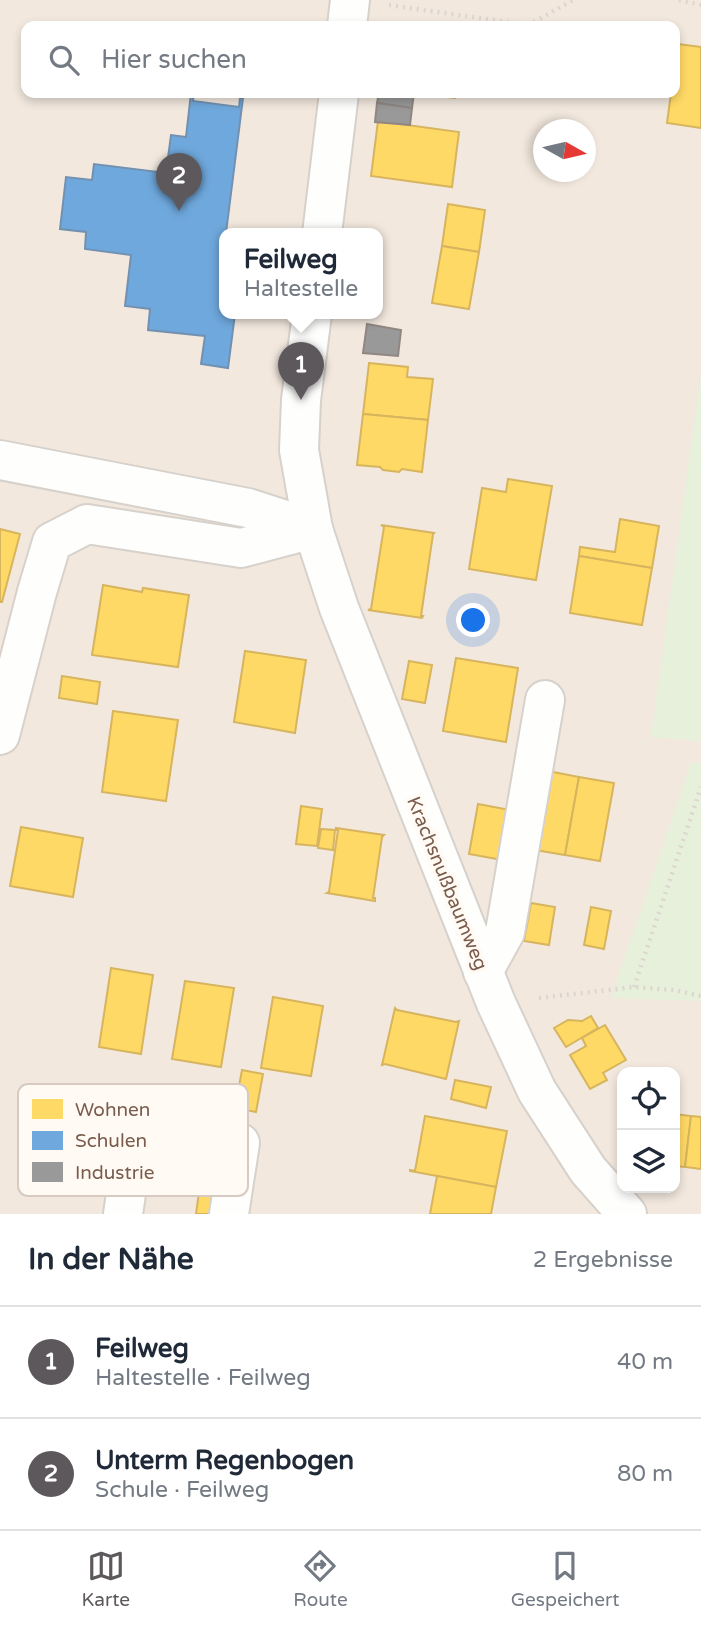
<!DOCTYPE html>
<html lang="de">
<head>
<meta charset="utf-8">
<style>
	body { margin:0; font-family:"Varela Round",sans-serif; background:#f2f2f3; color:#1f2937 }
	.controls { position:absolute; right:21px; bottom:21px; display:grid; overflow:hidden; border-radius:14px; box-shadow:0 4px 10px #0003 }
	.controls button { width:63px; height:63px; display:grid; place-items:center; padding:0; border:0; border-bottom:2px solid #e0e1e3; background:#fff; color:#1f2937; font:35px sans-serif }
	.compass { position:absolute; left:533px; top:119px; width:63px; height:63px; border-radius:50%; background:#fff; box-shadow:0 4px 10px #0003; rotate:98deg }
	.you { position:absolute; left:474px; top:621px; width:24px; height:24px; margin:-18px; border:5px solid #fff; border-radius:50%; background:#1a73e8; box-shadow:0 0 0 10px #1a73e833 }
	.badge { display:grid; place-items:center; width:46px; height:46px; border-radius:50%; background:#5c585b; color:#fff; font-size:23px; font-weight:700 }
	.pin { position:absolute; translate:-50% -58px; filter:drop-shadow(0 2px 4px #0008) }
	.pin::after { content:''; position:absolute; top:37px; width:24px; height:21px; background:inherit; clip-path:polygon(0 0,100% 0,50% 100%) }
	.popup { position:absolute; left:219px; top:228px; width:164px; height:91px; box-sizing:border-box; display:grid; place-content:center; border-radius:14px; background:#fff; filter:drop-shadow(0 2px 5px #0005); font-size:23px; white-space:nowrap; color:#747a83 }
	.popup b { font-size:26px; color:#1f2937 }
	.popup::after { content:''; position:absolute; left:50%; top:100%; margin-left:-14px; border:14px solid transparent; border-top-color:#fff }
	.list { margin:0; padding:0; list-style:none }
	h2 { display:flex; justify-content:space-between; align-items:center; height:91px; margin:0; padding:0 28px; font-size:30px }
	h2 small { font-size:23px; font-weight:400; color:#747a83 }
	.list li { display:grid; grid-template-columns:46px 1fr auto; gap:21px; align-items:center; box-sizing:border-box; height:112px; padding:0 28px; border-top:2px solid #e0e1e3 }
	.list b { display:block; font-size:26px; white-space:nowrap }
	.list p { margin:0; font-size:23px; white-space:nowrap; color:#747a83 }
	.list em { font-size:23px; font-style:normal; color:#747a83 }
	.icon { flex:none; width:38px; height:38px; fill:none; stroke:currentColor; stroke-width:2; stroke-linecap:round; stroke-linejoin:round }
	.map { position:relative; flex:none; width:701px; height:1214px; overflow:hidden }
	.search { position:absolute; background:#fff; box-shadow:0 4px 10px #0003; left:21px; right:21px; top:21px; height:77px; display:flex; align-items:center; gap:18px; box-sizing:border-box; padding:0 24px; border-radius:14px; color:#747a83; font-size:26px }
	.sheet { height:315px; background:#fff }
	nav { display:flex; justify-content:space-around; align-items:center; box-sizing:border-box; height:98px; border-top:2px solid #e0e1e3; background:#fff; font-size:19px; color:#747a83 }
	nav a { display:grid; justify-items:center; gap:4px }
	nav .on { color:#5c585b }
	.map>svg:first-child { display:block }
	.residential { fill:#f2e8de; fill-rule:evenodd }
	.green { fill:#e7f0db }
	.homes { fill:#ffd966; stroke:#d7b45e; stroke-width:2 }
	.schools { fill:#6fa8dc; stroke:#7291b1; stroke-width:2 }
	.industry { fill:#999; stroke:#908782; stroke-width:2 }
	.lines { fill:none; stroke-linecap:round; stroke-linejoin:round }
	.minor-casing { stroke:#d7d1cb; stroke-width:42 }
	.path { stroke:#dcd5d0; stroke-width:4.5; stroke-dasharray:2 5; stroke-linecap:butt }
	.minor { stroke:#fefefd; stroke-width:38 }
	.labels { text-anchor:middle; stroke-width:7; stroke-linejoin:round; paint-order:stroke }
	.street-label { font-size:19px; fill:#7a5c4d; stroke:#fffaf3 }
	.key { fill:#fffaf3; stroke:#d7cbc1; stroke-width:2 }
	.key-label { font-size:19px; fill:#7a5c4d }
</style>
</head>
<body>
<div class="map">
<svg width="701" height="1214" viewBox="0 0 701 1214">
	<rect width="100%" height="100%" fill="#f9f5f0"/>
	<!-- residential -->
	<path class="residential" d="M0,0h701v1214h-701zM26,26h649v67h-649zM544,130h42v42h-42zM224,234h154v80h-154zM622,1072h53v116h-53z"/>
	<!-- green -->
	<g class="green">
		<path d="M701,371v370l-50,-4z"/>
		<path d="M691,762l10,1v238l-90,-3z"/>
	</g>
	<!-- homes -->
	<g class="homes">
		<path d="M678,44l23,3v81l-34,-5 4,-30h4v-25z"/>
		<path d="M412,93h43v5z"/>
		<path d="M378,121l81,11 -7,55 -81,-11z"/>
		<path d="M448,204l37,6 -6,42 -37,-6z"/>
		<path d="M442,246l37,6 -10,57 -37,-6z"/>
		<path d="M369,363l39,4 -1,10 26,2 -5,41 -65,-6z"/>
		<path d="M363,414l65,6 -6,52 -20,-3 -3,3 -16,-2 -3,-3 -23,-2z"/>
		<path d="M508,479l44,7 -16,94 -67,-11 13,-81 24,4z"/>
		<path d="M620,519l39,7 -7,42 -73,-12 1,-9 35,5z"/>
		<path d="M381,525l53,8 -1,1 -12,82h2l-1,2 -54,-8 3,-1 13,-82z"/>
		<path d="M0,529l20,5 -18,68h-2z"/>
		<path d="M579,556l73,12 -10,57 -72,-12z"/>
		<path d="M103,585l39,7 1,-4 46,7 -11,72 -86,-12z"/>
		<path d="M245,651l61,9 -11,73 -61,-11z"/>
		<path d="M456,658l62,10 -12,74 -63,-11z"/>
		<path d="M409,661l23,4 -7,38 -23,-4z"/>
		<path d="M62,676l38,6 -3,22 -38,-6z"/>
		<path d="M113,711l65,9 -12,81 -64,-9z"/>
		<path d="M543,770l36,7 -14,78 -36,-6z"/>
		<path d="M579,777l35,6 -14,78 -35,-6z"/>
		<path d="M478,804l38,7 -8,50 -39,-7z"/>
		<path d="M301,806l21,3 -5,37 -21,-2z"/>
		<path d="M21,827l62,11 -10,59 -63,-11z"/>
		<path d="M336,828l48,7 -2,2 -9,61h2v3l-48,-8 2,-1 9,-62h-2z"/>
		<path d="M321,829l14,1 -2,20 -15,-2z"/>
		<path d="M531,903l24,4 -6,38 -25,-4z"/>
		<path d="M591,907l20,4 -7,38 -20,-4z"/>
		<path d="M111,968l42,7 -12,79 -42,-7z"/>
		<path d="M185,981l49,7 -13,79 -49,-8z"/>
		<path d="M273,997l50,9 -12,70 -50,-8z"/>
		<path d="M395,1008l2,2 59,12 3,-1 -13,58 -61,-15 -3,1z"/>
		<path d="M591,1016l7,12 -32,19 -12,-19 14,-8 14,1z"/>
		<path d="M605,1025l21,35 -23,13 4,7 -17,9 -20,-34 16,-9 -4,-8z"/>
		<path d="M242,1070l21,4 -7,38 -21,-4z"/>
		<path d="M455,1080l36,7 -5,21 -35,-9z"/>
		<path d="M675,1114l16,2 -6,51 -10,-1z"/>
		<path d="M425,1116l82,15 -11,56 -86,-16v-1l5,1z"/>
		<path d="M691,1116l10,1v52l-16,-2z"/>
		<path d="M437,1176l59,11 -5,27h-61z"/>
		<path d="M199,1192l21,3 -3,19h-21z"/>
	</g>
	<!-- schools -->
	<path class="schools" d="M191,93h3l-1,8 46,6 1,-9h3l-17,135 3,1h-5v80h11l-7,54 -27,-4 4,-28 -57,-6 2,-21 -25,-3 6,-51 -46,-6 1,-17 -26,-3 6,-52 26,3 2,-16 72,9 5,-38 15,2z"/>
	<!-- industry -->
	<g class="industry">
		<path d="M379,93h35l-2,15 -35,-5z"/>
		<path d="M377,103l35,5 -2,17 -35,-3z"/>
		<path d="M367,324l34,6 -3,26 -35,-3z"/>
	</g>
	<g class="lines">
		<!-- minor casing -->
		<g class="minor-casing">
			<g id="minor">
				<path d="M347,26l3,-26"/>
				<path d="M322,234l17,-141"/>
				<path d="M312,314l-11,86 -2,50 14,79 26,79 157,395 41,88 51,79 39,44"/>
				<path d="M0,460l248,48 65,21"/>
				<path d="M0,735l37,-143 15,-50 35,-18 154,24 72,-19"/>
				<path d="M483,972l22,-40 40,-232"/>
				<path d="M123,1214l15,-100"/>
				<path d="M229,1214l11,-71"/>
			</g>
		</g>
		<!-- path -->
		<g class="path">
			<path d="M679,0l22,5"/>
			<path d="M389,5l140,20 44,-25"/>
			<path d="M634,987l67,-200"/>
			<path d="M539,998l95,-11 40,3 27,6"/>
		</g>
		<!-- minor -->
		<use href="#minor" class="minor"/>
	</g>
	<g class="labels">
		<!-- street labels -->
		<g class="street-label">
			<text transform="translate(448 883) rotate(68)" y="7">Krachsnußbaumweg</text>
		</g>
	</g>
	<!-- legend -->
	<rect x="18" y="1084" width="230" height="112" rx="10" class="key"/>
	<rect x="32" y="1099" width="31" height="20" fill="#ffd966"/>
	<rect x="32" y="1131" width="31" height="19" fill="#6fa8dc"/>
	<rect x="32" y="1162" width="31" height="20" fill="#999"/>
	<g class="key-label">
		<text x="75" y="1116">Wohnen</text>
		<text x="75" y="1147">Schulen</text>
		<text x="75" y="1179">Industrie</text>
	</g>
</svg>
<div class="controls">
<button><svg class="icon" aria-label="locate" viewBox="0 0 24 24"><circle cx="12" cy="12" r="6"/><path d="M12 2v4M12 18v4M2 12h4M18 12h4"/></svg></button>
<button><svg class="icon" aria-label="layers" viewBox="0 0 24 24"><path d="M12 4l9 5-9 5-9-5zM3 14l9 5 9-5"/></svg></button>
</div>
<svg class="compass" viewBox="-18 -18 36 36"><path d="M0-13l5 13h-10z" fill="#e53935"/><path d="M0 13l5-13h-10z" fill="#747a83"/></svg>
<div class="you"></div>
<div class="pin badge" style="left:301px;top:400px">1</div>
<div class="popup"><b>Feilweg</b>Haltestelle</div>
<div class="pin badge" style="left:179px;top:211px">2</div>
<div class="search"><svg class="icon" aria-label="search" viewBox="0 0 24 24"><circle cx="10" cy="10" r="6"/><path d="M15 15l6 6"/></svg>Hier suchen</div>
</div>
<section class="sheet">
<h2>In der Nähe<small>2 Ergebnisse</small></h2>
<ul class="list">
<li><span class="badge">1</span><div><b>Feilweg</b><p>Haltestelle · Feilweg</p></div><em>40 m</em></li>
<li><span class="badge">2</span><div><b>Unterm Regenbogen</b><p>Schule · Feilweg</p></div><em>80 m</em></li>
</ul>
</section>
<nav>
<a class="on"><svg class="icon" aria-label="map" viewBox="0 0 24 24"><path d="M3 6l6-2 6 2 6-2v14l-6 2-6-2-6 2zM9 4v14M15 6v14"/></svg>Karte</a>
<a><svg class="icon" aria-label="directions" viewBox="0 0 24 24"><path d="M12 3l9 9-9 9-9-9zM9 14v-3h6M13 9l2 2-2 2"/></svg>Route</a>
<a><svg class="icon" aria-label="saved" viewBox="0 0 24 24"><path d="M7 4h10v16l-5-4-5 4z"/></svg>Gespeichert</a>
</nav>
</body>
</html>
